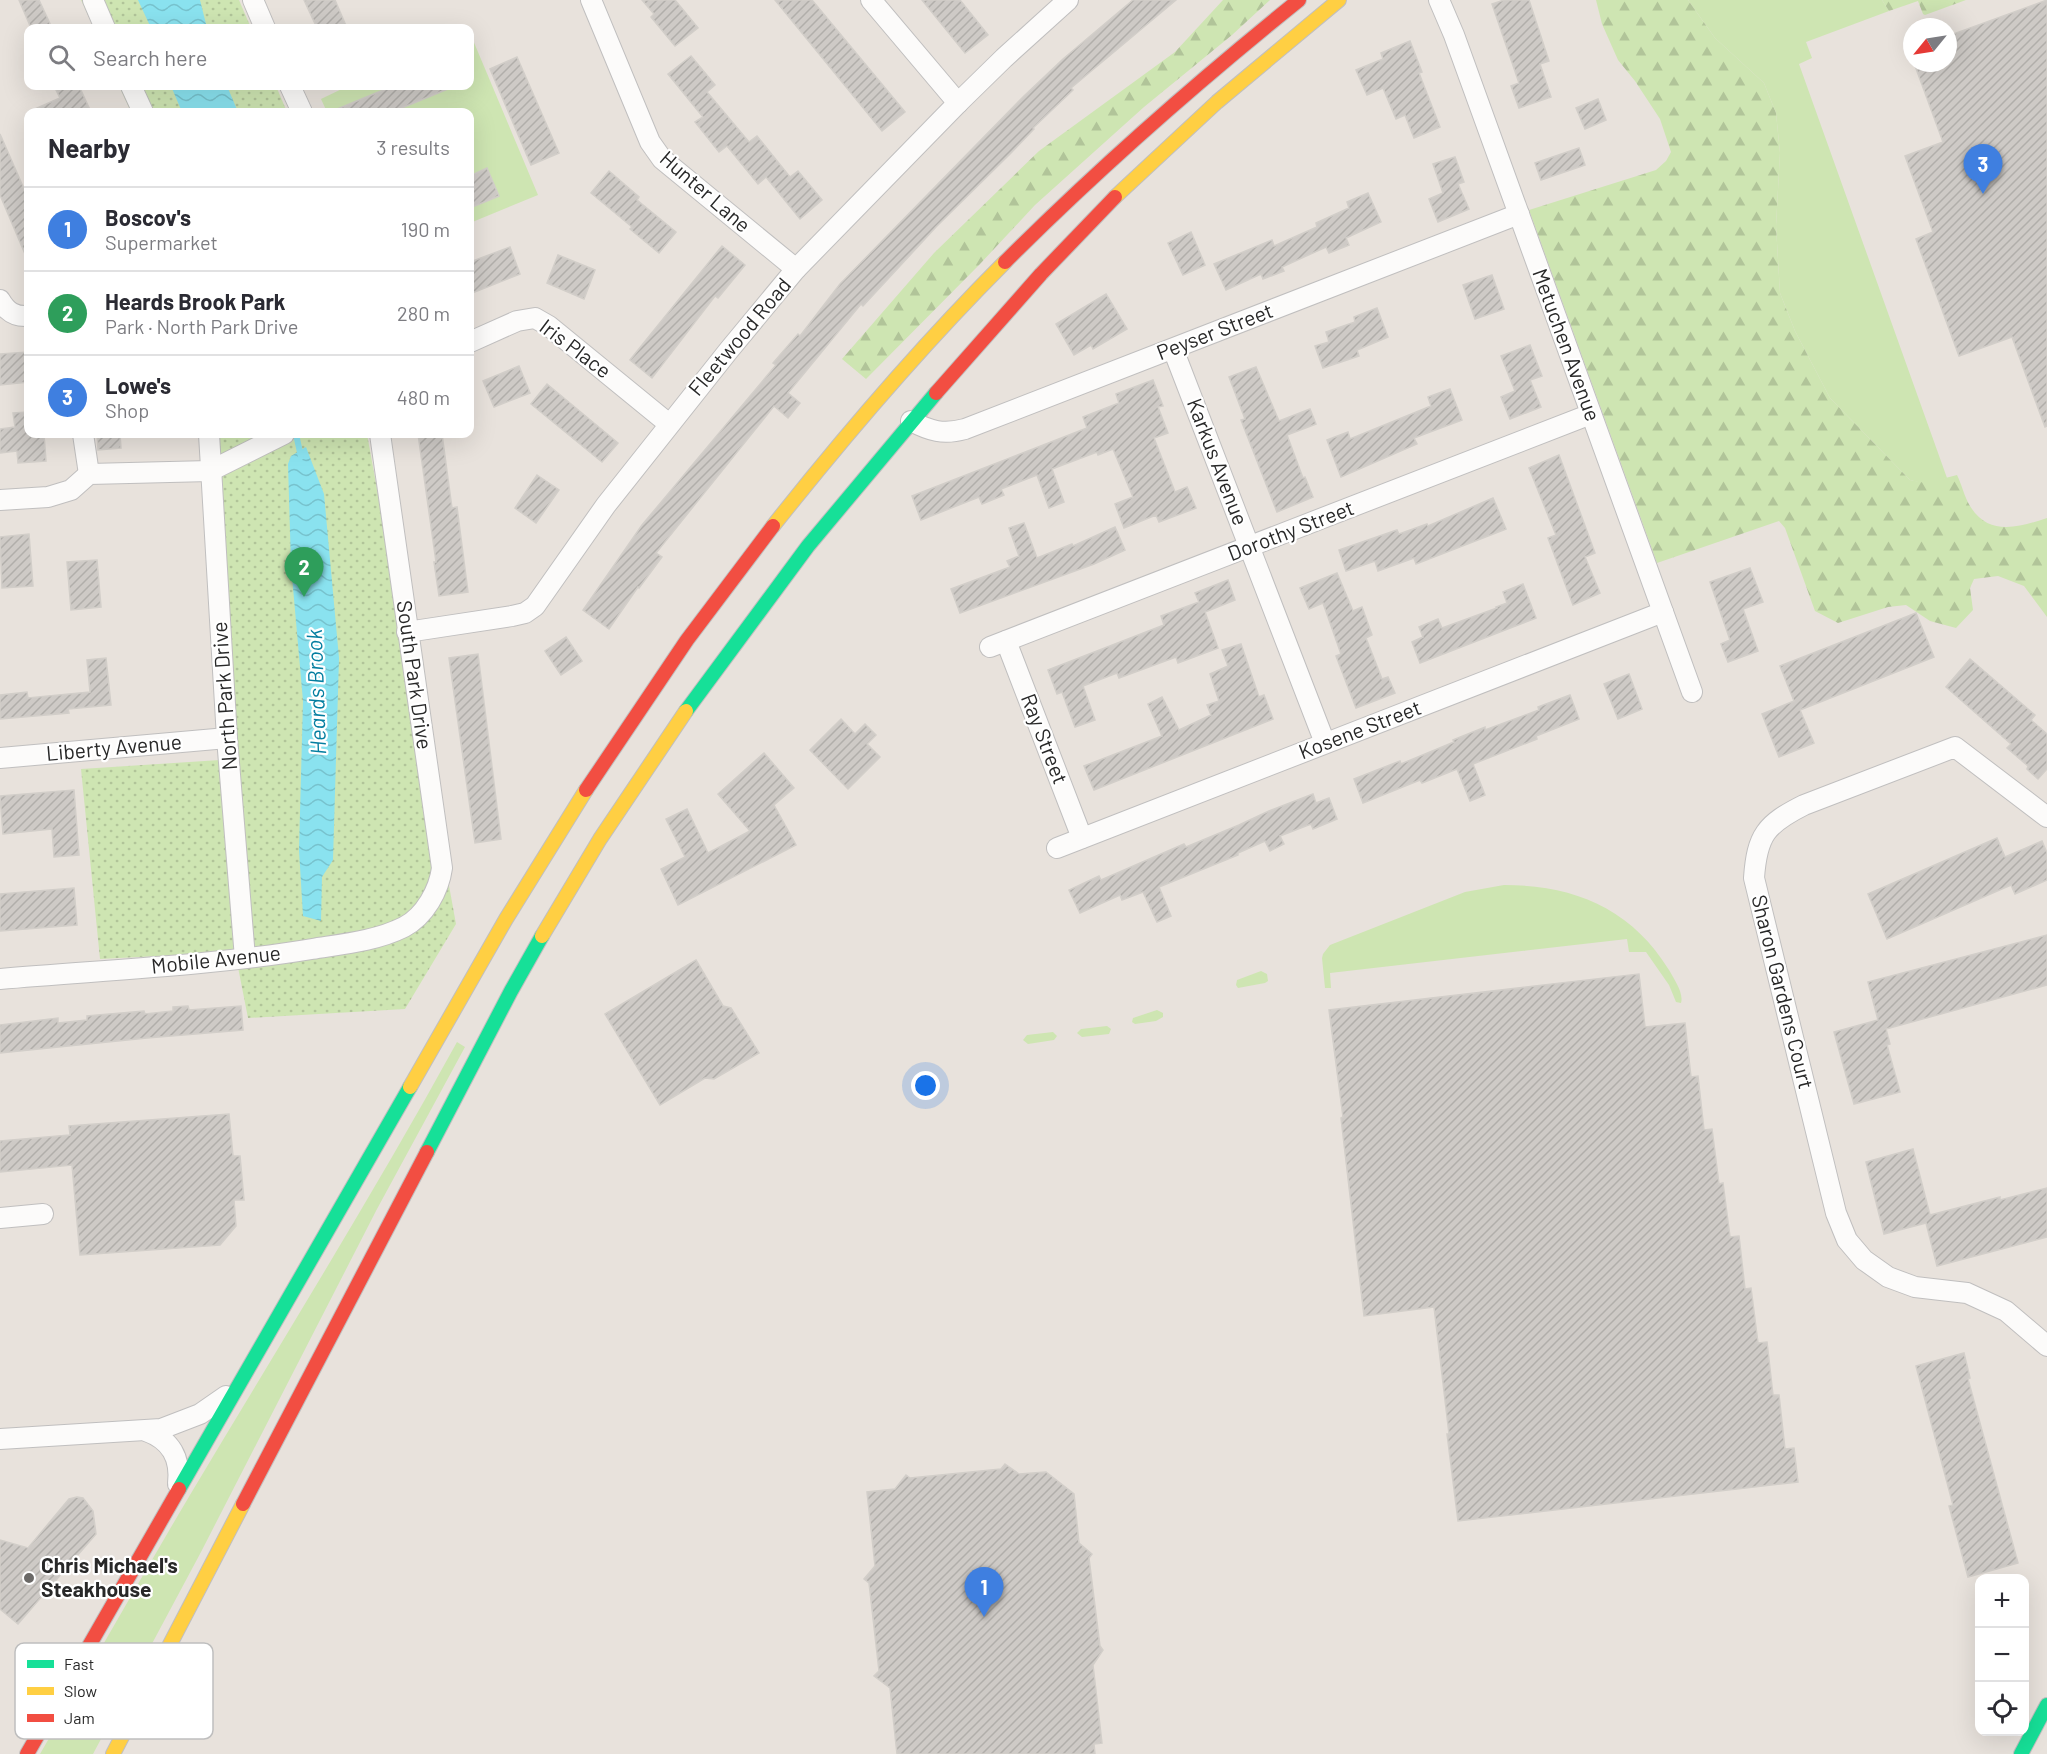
<!DOCTYPE html>
<html lang="en">
<head>
<meta charset="utf-8">
<style>
	body { margin:0; font-family:Barlow,sans-serif; background:#f2f2f3; color:#2b2b33 }
	.controls { position:absolute; right:18px; bottom:18px; display:grid; overflow:hidden; border-radius:12px; box-shadow:0 6px 24px #0002 }
	.controls button { width:54px; height:54px; display:grid; place-items:center; padding:0; border:0; border-bottom:2px solid #e1e1e2; background:#fff; color:#2b2b33; font:30px sans-serif }
	.compass { position:absolute; left:1903px; top:18px; width:54px; height:54px; border-radius:50%; background:#fff; box-shadow:0 6px 24px #0002; rotate:240deg }
	.you { position:absolute; left:926px; top:1086px; width:21px; height:21px; margin:-15px; border:4px solid #fff; border-radius:50%; background:#1a73e8; box-shadow:0 0 0 9px #1a73e833 }
	.badge { display:grid; place-items:center; width:39px; height:39px; border-radius:50%; background:#111827; color:#fff; font-size:20px; font-weight:700 }
	.pin { position:absolute; translate:-50% -50px; filter:drop-shadow(0 2px 3px #0008) }
	.pin::after { content:''; position:absolute; top:32px; width:21px; height:18px; background:inherit; clip-path:polygon(0 0,100% 0,50% 100%) }
	.list { margin:0; padding:0; list-style:none }
	h2 { display:flex; justify-content:space-between; align-items:center; height:78px; margin:0; padding:0 24px; font-size:26px }
	h2 small { font-size:20px; font-weight:400; color:#7c7c81 }
	.list li { display:grid; grid-template-columns:39px 1fr auto; gap:18px; align-items:center; box-sizing:border-box; height:84px; padding:0 24px; border-top:2px solid #e1e1e2 }
	.list b { display:block; font-size:22px; white-space:nowrap }
	.list p { margin:0; font-size:20px; white-space:nowrap; color:#7c7c81 }
	.list em { font-size:20px; font-style:normal; color:#7c7c81 }
	.icon { flex:none; width:33px; height:33px; fill:none; stroke:currentColor; stroke-width:2; stroke-linecap:round; stroke-linejoin:round }
	.map { position:relative; flex:none; width:2047px; height:1754px; overflow:hidden }
	.search { position:absolute; background:#fff; box-shadow:0 6px 24px #0002; left:24px; top:24px; width:450px; height:66px; display:flex; align-items:center; gap:15px; box-sizing:border-box; padding:0 21px; border-radius:12px; color:#7c7c81; font-size:22px }
	.panel { position:absolute; background:#fff; box-shadow:0 6px 24px #0002; left:24px; top:108px; width:450px; height:330px; border-radius:12px }
	.map>svg:first-child { display:block }
	.grass { fill:#cee5b2 }
	.forest { fill:url(#forest-firs) }
	.park { fill:url(#park-dots) }
	.water { fill:url(#water-waves) }
	.lines { fill:none; stroke-linecap:round; stroke-linejoin:round }
	.stream { stroke:#8ae2ef; stroke-width:6 }
	.building { fill:url(#building-hatch); stroke:#d2cec9; stroke-width:1.5 }
	.street-casing { stroke:#c0bfbf; stroke-width:22 }
	.fast-casing { stroke:#c0bfbf; stroke-width:16 }
	.slow-casing { stroke:#c0bfbf; stroke-width:16 }
	.jam-casing { stroke:#c0bfbf; stroke-width:16 }
	.street { stroke:#fcfbfa; stroke-width:20 }
	.fast { stroke:#16e098; stroke-width:14 }
	.slow { stroke:#ffcf43; stroke-width:14 }
	.jam { stroke:#f24e42; stroke-width:14 }
	.poi-dot { fill:#6b6967; stroke:#fff; stroke-width:2 }
	.labels { text-anchor:middle; stroke-width:4.5; stroke-linejoin:round; paint-order:stroke }
	.street-label { font-size:21px; fill:#282828; stroke:#fff }
	.poi-label { font-size:21px; font-weight:bold; fill:#282828; stroke:#fff; text-anchor:start }
	.water-label { font-size:22px; font-style:italic; fill:#047ea0; stroke:#fff }
	.key { fill:#fff; stroke:#bebebe; stroke-width:1.5 }
	.key-label { font-size:16px; fill:#282828 }
</style>
</head>
<body>
<div class="map">
<svg width="2047" height="1754" viewBox="0 0 2047 1754">
	<defs>
		<pattern id="forest-firs" width="22" height="20" patternUnits="userSpaceOnUse" patternTransform="scale(1.5)"><rect width="22" height="20" fill="#cee5b2"/><path d="M5 1l3.5 6h-7zM16 11l3.5 6h-7z" fill="#b1c499"/></pattern>
		<pattern id="park-dots" width="8" height="8" patternUnits="userSpaceOnUse" patternTransform="scale(1.5)"><rect width="8" height="8" fill="#cee5b2"/><path d="M2 2h.1M6 6h.1" fill="none" stroke="#b1c499" stroke-width="1.8" stroke-linecap="round"/></pattern>
		<pattern id="water-waves" width="16" height="10" patternUnits="userSpaceOnUse" patternTransform="scale(1.5)"><rect width="16" height="10" fill="#8ae2ef"/><path d="M0 5q4-4 8 0t8 0" fill="none" stroke="#77c2cd"/></pattern>
		<pattern id="building-hatch" width="6" height="6" patternUnits="userSpaceOnUse" patternTransform="scale(1.5)"><rect width="6" height="6" fill="#cecac6"/><path d="M-1 1l2-2M0 6l6-6M5 7l2-2" fill="none" stroke="#b1aeaa"/></pattern>
	</defs>
	<rect width="100%" height="100%" fill="#e8e2dc"/>
	<!-- grass -->
	<g class="grass">
		<path d="M1688,0h194l7,11 -83,31 6,16 -13,6 148,414 -21,6 -16,-4 -80,-82 -35,-67 -15,-38 -4,-67 4,-73 -4,-40 -12,-30 -49,-45z"/>
		<path d="M470,33l68,162 -68,28v-111h-143l-6,-13 27,-13h122z"/>
		<path d="M1504,885c70,0 127,23 165,85 5,9 15,23 12,33l-5,-1 -7,-17 -23,-33h-17l-2,-13 -297,34 1,15h-6l-3,-30 1,-4 7,-9 135,-53z"/>
		<path d="M1261,971l6,3 1,7 -3,2 -27,5 -2,-3 1,-5z"/>
		<path d="M1157,1010l6,3v4l-7,4 -21,3 -3,-2 1,-4z"/>
		<path d="M1107,1026l4,3 -2,5 -27,3 -5,-4 4,-4z"/>
		<path d="M1053,1032l4,4 -3,4 -26,4 -5,-4 4,-5z"/>
		<path d="M457,1042l8,5 -88,162 -176,343 -108,202h-53c50,-86 99,-173 150,-259 90,-151 183,-300 267,-453z"/>
	</g>
	<!-- forest -->
	<g class="forest">
		<path d="M1223,0h47l-38,35 -88,72 -109,98 -55,59 -114,115 -24,-20 92,-106 105,-102 136,-99z"/>
		<path d="M1596,0h92l27,38 49,45 12,30 4,40 -4,73 4,67 15,38 35,67 80,82 16,3 31,-8c5,10 7,21 13,31 19,31 49,21 77,12v99l-23,-31 -26,-10 -24,3 -4,9 3,22 -17,18 -26,-7 -24,-16 -18,2 -50,16 -23,-12 -30,-83 -6,-7 -122,42 -128,-353 127,-40 10,-9 5,-9 -11,-33 -25,-38 -17,-21 -16,-36z"/>
		<path d="M1882,0h84l-41,15 -2,-1 -5,-13 -29,10z"/>
	</g>
	<!-- park -->
	<g class="park">
		<path d="M81,0h158l12,28h-157z"/>
		<path d="M119,86h157l11,26h-156z"/>
		<path d="M201,434h166l89,490 -51,85 -157,9 -13,-66 -135,7 -19,-190 139,-9z"/>
	</g>
	<!-- water -->
	<g class="water">
		<path d="M138,0h62l7,28h-56z"/>
		<path d="M171,86h56l11,26h-56z"/>
		<path d="M306,447l18,47 15,164 -6,202 -11,17 -1,44 -18,-5 -4,-66 4,-149 -12,-136 -3,-101 3,-8z"/>
	</g>
	<g class="lines">
		<!-- stream -->
		<path class="stream" d="M296,434l5,23"/>
	</g>
	<!-- building -->
	<g class="building">
		<path d="M19,0h20l13,28h-21z"/>
		<path d="M304,0h31l12,28h-30z"/>
		<path d="M642,0h33l23,28 -23,18 -24,-29 3,-3z"/>
		<path d="M775,0h37l93,112 -23,19z"/>
		<path d="M922,0h38l28,35 -23,18z"/>
		<path d="M1133,0h43l-105,88 2,2 -40,38 1,1 -24,25 -74,73 -73,79 -2,-2 -73,89 12,10 -12,15 -14,-12 -118,147 6,4 -23,31 -1,-1 -29,42 -26,-19 59,-85 134,-160 -3,-2 25,-29 2,2 40,-52 184,-188 39,-37z"/>
		<path d="M1504,0h25l20,61 -9,3 11,33 -32,11 -8,-22 8,-3 -27,-79z"/>
		<path d="M2047,0v426l-2,1 -33,-90 -53,19 -43,-117 17,-7 -28,-76 38,-14 -29,-79h34v-27z"/>
		<path d="M1410,41l12,31 -3,1 21,54 -26,11 -9,-23 -9,4 -13,-31 -16,7 -11,-25 27,-11 -2,-6z"/>
		<path d="M691,56l24,29 -8,7 42,50 8,-6 33,41 8,-6 24,29 -22,19 -34,-42 -8,7 -31,-38 -8,6 -24,-30 8,-5 -35,-43z"/>
		<path d="M517,57l42,96 -28,12 -41,-96z"/>
		<path d="M54,86h25l12,26h-63l32,-14z"/>
		<path d="M393,86h62l-63,26h-62z"/>
		<path d="M1598,99l8,21 -21,9 -9,-21z"/>
		<path d="M0,134l25,57 3,-2v72l-28,-66z"/>
		<path d="M1579,148l6,17 -44,15 -6,-17z"/>
		<path d="M1455,157l9,25 -6,2 11,25 -31,13 -9,-23 14,-6 -10,-29z"/>
		<path d="M487,168l12,28 -29,12v-32z"/>
		<path d="M609,171l30,26 -2,3 39,32 -17,21 -29,-24 2,-2 -41,-34z"/>
		<path d="M1368,193l13,29 -35,16 3,7 -20,8 -3,-6 -44,20 2,4 -21,8 -2,-5 -35,16 -12,-26 58,-24 2,6 43,-19 -1,-4 33,-15 -2,-6z"/>
		<path d="M1191,232l14,33 -22,10 -15,-32z"/>
		<path d="M722,246l23,19 -27,33 -3,-2 -63,82 -22,-18z"/>
		<path d="M510,247l10,27 -50,20v-32z"/>
		<path d="M558,255l37,15 -11,29 -37,-16z"/>
		<path d="M1492,275l12,34 -29,10 -12,-34z"/>
		<path d="M1106,294l21,35 -34,20 -2,-4 -17,10 -18,-31z"/>
		<path d="M1377,308l11,29 -31,13 2,6 -36,12 -8,-22 14,-4 -3,-10 29,-10 -1,-5z"/>
		<path d="M1530,345l12,31 -12,4 11,27 -31,12 -9,-22 14,-6 -14,-35z"/>
		<path d="M28,352v30l-28,3v-31z"/>
		<path d="M519,366l11,27 -36,14 -11,-26z"/>
		<path d="M1256,367l23,54 31,-12 6,15 -29,11 16,43 2,-1 8,20 -36,15 -36,-92 4,-1 -16,-42z"/>
		<path d="M1153,380l10,26 -5,1 10,26 -14,5 21,54 12,-5 9,21 -37,14 -3,-7 -32,13 -9,-24 18,-7 -20,-48 -15,6 -1,-3 -45,17 12,33 -15,6 -12,-33 -36,14 3,6 -22,9 -3,-7 -58,23 -9,-24 175,-68 -4,-11 36,-14 -3,-9z"/>
		<path d="M547,384l71,59 -16,19 -71,-58z"/>
		<path d="M1450,389l12,31 -48,18 3,6 -76,33 -14,-37 21,-8 2,7 81,-33 -3,-9z"/>
		<path d="M28,412v22h16l2,27 -28,2 -1,-12 -17,2v-24l15,-2 -2,-14z"/>
		<path d="M97,434h23l1,14 -23,2z"/>
		<path d="M418,434h24l10,74 5,-1 11,85 -29,4 -5,-34h2z"/>
		<path d="M1559,455l36,98 -10,4 15,36 -27,12 -25,-67 8,-3 -27,-67z"/>
		<path d="M537,475l22,15 -23,33 -21,-15z"/>
		<path d="M1493,498l13,31 -90,35 -2,-6 -36,13 -3,-10 -29,10 -7,-21 58,-20 2,4 28,-10 1,2z"/>
		<path d="M1024,523l13,35 35,-14 1,2 42,-19 10,23 -31,14 -134,49 -9,-24 59,-22 -3,-6 12,-5 -10,-28z"/>
		<path d="M29,534l4,52 -31,2 -2,-51z"/>
		<path d="M97,560l4,47 -30,3 -4,-48z"/>
		<path d="M1750,568l13,34 -20,7 15,42 -30,11 -7,-18 9,-4 -20,-58z"/>
		<path d="M1337,573l16,38 9,-4 10,28 -6,3 16,41 6,-2 7,16 -39,15 -20,-52 5,-2 -18,-51 -14,6 -9,-21z"/>
		<path d="M1228,580l7,20 -30,12 13,36 -40,15 -2,-6 -57,21 -2,-5 -34,13 12,34 -20,7 -13,-35 -5,2 -9,-24 116,-45 -3,-9 38,-14 -4,-9z"/>
		<path d="M1523,584l13,34 -116,45 -8,-21 11,-5 -4,-10 19,-8 4,9 55,-20 -1,-1 11,-4 -4,-11z"/>
		<path d="M1916,613l18,44 -134,53 14,33 -35,14 -17,-43 32,-13 -14,-35z"/>
		<path d="M566,637l16,24 -21,14 -16,-24z"/>
		<path d="M1241,644l18,53 5,-2 9,24 -179,71 -10,-24 78,-30 -14,-32 14,-7 17,33 32,-15 -4,-10 12,-4 -9,-27 18,-8 -6,-16z"/>
		<path d="M478,654l23,185 -26,4 -26,-185z"/>
		<path d="M106,658l5,47 -43,4 1,4 -69,6v-24l27,-3 1,6 62,-6 -3,-32z"/>
		<path d="M1970,659l65,56 -4,5 16,14v35l-9,10 -11,-10 1,-3 -21,-18 4,-4 -65,-57z"/>
		<path d="M1629,674l13,35 -24,10 -14,-35z"/>
		<path d="M1570,695l9,24 -43,17 1,3 -64,25 12,31 -15,6 -13,-32 -35,14 -2,-3 -57,23 -9,-24 46,-18 1,3 53,-22 -1,-2 32,-13v3l54,-20 -1,-3z"/>
		<path d="M841,719l14,15 10,-10 11,11 -9,9 13,13 -32,32 -38,-39z"/>
		<path d="M764,753l30,35 -20,17 22,40 -118,60 -17,-36 24,-12 -19,-38 21,-10 21,44 42,-22 -32,-37z"/>
		<path d="M74,790l5,65 -25,2 -2,-28 -49,5 -3,-38z"/>
		<path d="M1313,794l3,9 13,-5 8,21 -24,10 -2,-5 -31,12 4,8 -14,7 -5,-10 -27,12v2l-79,32 12,29 -14,6 -14,-30 -21,8 -2,-5 -40,18 -11,-23 30,-14 2,4 83,-36 2,3 53,-22 30,-14z"/>
		<path d="M1997,838l8,19 37,-16 5,12v27l-32,14 -4,-9 -124,54 -19,-45z"/>
		<path d="M74,888l3,37 -77,6v-37z"/>
		<path d="M2047,935v50l-161,44 4,15 -3,1 13,47 -46,12 -20,-72 44,-12 -10,-38z"/>
		<path d="M696,960l27,46 8,2 28,45 -45,26 -9,-1 -45,27 -55,-91z"/>
		<path d="M1639,974l6,53 40,-4 6,54 7,-1 6,54 8,-1 7,55 4,-1 7,54 9,-1 6,53 6,-1 7,55 9,-1 6,53h6l6,54 9,-1 4,34 -340,39 -11,-87h2l-15,-127 -70,9 -23,-198 2,-1 -14,-107z"/>
		<path d="M188,1006l1,4 52,-4 2,24 -96,8 -147,15v-28l58,-7v5l29,-3v-4l57,-5 1,3 28,-3v-4z"/>
		<path d="M229,1114l4,42h7l4,44h-10l2,26 -16,19 -140,10 -8,-90 -72,7v-31l70,-6 -1,-9z"/>
		<path d="M1913,1149l17,66 70,-18v3l47,-12v49l-110,29 -11,-43 -42,11 -18,-72z"/>
		<path d="M1964,1353l6,25 -2,1 50,184 -50,14 -19,-71 4,-1 -37,-139z"/>
		<path d="M1005,1464l14,10 27,-2 28,22 5,49 13,11 -3,4 11,88 3,4 -10,15 9,78 -8,1 1,10h-198l-7,-66 -16,-12 5,-5 -10,-88 -5,-4 11,-13 -8,-74 28,-3 11,-14 4,3 91,-9z"/>
		<path d="M77,1497l6,1 10,13 3,23 -78,90 -18,-15v-69l28,8 41,-49z"/>
	</g>
	<g class="lines">
		<!-- street casing -->
		<g class="street-casing">
			<g id="street">
				<path d="M93,0l12,28"/>
				<path d="M253,0l12,28"/>
				<path d="M591,0l59,142 12,17 134,110"/>
				<path d="M871,0l87,103"/>
				<path d="M1439,0l15,35 238,657"/>
				<path d="M131,86l12,26"/>
				<path d="M290,86l12,26"/>
				<path d="M0,300c7,12 15,17 28,16"/>
				<path d="M470,342l47,-21 18,-3 14,8 120,98"/>
				<path d="M1173,349l152,394"/>
				<path d="M911,421c19,10 32,14 54,8l554,-215"/>
				<path d="M83,434l6,40"/>
				<path d="M209,434l18,304 18,220"/>
				<path d="M0,500l48,-3 23,-7 18,-16 121,-3 74,-37"/>
				<path d="M407,632l105,-16 13,-3 10,-7 71,-101 123,-155 67,-81 162,-166 46,-45 64,-58"/>
				<path d="M1006,641l76,197"/>
				<path d="M990,647l601,-233"/>
				<path d="M0,758l227,-20"/>
				<path d="M2047,817l-92,-70 -151,58c-38,19 -47,30 -50,73l82,335 11,27 17,20 24,17 27,10 52,6 39,18 41,35"/>
				<path d="M1057,848l606,-236"/>
				<path d="M0,979c104,-9 209,-13 312,-30 31,-5 64,-8 92,-22 21,-11 35,-37 38,-59l-62,-434"/>
				<path d="M0,1218l43,-4"/>
				<path d="M146,1431c25,9 35,27 32,53"/>
				<path d="M0,1439l161,-10 39,-15 26,-18"/>
			</g>
		</g>
		<!-- fast casing -->
		<g class="fast-casing">
			<g id="fast">
				<path d="M686,711l122,-165 128,-153"/>
				<path d="M427,1152l84,-161 31,-55"/>
				<path d="M179,1489l231,-402"/>
				<path d="M2021,1754l26,-49"/>
			</g>
		</g>
		<!-- slow casing -->
		<g class="slow-casing">
			<g id="slow">
				<path d="M1115,197l102,-95 122,-102"/>
				<path d="M773,526c73,-92 149,-181 232,-264"/>
				<path d="M542,936l58,-97 86,-128"/>
				<path d="M410,1087l96,-168 80,-129"/>
				<path d="M113,1754l130,-250"/>
			</g>
		</g>
		<!-- jam casing -->
		<g class="jam-casing">
			<g id="jam">
				<path d="M1005,262c93,-93 191,-179 294,-262"/>
				<path d="M936,393l105,-119 74,-77"/>
				<path d="M586,790l101,-150 86,-114"/>
				<path d="M243,1504l184,-352"/>
				<path d="M27,1754l152,-265"/>
			</g>
		</g>
		<!-- street -->
		<use href="#street" class="street"/>
		<!-- fast -->
		<use href="#fast" class="fast"/>
		<!-- slow -->
		<use href="#slow" class="slow"/>
		<!-- jam -->
		<use href="#jam" class="jam"/>
	</g>
	<!-- markers -->
	<circle class="poi-dot" cx="29" cy="1578" r="6"/>
	<g class="labels">
		<!-- street labels -->
		<g class="street-label">
			<text transform="translate(705 192) rotate(41)" y="7">Hunter Lane</text>
			<text transform="translate(1215 332) rotate(-21)" y="7">Peyser Street</text>
			<text transform="translate(740 337) rotate(-50)" y="7">Fleetwood Road</text>
			<text transform="translate(1566 345) rotate(70)" y="7">Metuchen Avenue</text>
			<text transform="translate(575 349) rotate(37)" y="7">Iris Place</text>
			<text transform="translate(1217 462) rotate(69)" y="7">Karkus Avenue</text>
			<text transform="translate(1291 531) rotate(-21)" y="7">Dorothy Street</text>
			<text transform="translate(414 675) rotate(82)" y="7">South Park Drive</text>
			<text transform="translate(225 696) rotate(-94)" y="7">North Park Drive</text>
			<text transform="translate(1360 730) rotate(-21)" y="7">Kosene Street</text>
			<text transform="translate(1044 739) rotate(69)" y="7">Ray Street</text>
			<text transform="translate(114 748) rotate(-5)" y="7">Liberty Avenue</text>
			<text transform="translate(216 960) rotate(-6)" y="7">Mobile Avenue</text>
			<text transform="translate(1782 992) rotate(76)" y="7">Sharon Gardens Court</text>
		</g>
		<!-- poi labels -->
		<g class="poi-label">
			<text x="41" y="1573">Chris Michael's<tspan x="41" dy="24">Steakhouse</tspan></text>
		</g>
		<!-- water labels -->
		<g class="water-label">
			<text transform="translate(316 692) rotate(-92)" y="8">Heards Brook</text>
		</g>
	</g>
	<!-- legend -->
	<rect x="15" y="1643" width="198" height="96" rx="9" class="key"/>
	<rect x="27" y="1660" width="27" height="8" fill="#16e098"/>
	<rect x="27" y="1687" width="27" height="8" fill="#ffcf43"/>
	<rect x="27" y="1714" width="27" height="8" fill="#f24e42"/>
	<g class="key-label">
		<text x="64" y="1670">Fast</text>
		<text x="64" y="1697">Slow</text>
		<text x="64" y="1724">Jam</text>
	</g>
</svg>
<div class="controls">
<button>+</button>
<button>−</button>
<button><svg class="icon" aria-label="locate" viewBox="0 0 24 24"><circle cx="12" cy="12" r="6"/><path d="M12 2v4M12 18v4M2 12h4M18 12h4"/></svg></button>
</div>
<svg class="compass" viewBox="-18 -18 36 36"><path d="M0-13l5 13h-10z" fill="#e53935"/><path d="M0 13l5-13h-10z" fill="#7c7c81"/></svg>
<div class="you"></div>
<div class="pin badge" style="left:984px;top:1617px;background:#3f7fe0">1</div>
<div class="pin badge" style="left:304px;top:597px;background:#2e9e5b">2</div>
<div class="pin badge" style="left:1983px;top:194px;background:#3f7fe0">3</div>
<div class="search"><svg class="icon" aria-label="search" viewBox="0 0 24 24"><circle cx="10" cy="10" r="6"/><path d="M15 15l6 6"/></svg>Search here</div>
<section class="panel">
<h2>Nearby<small>3 results</small></h2>
<ul class="list">
<li><span class="badge" style="background:#3f7fe0">1</span><div><b>Boscov's</b><p>Supermarket</p></div><em>190 m</em></li>
<li><span class="badge" style="background:#2e9e5b">2</span><div><b>Heards Brook Park</b><p>Park · North Park Drive</p></div><em>280 m</em></li>
<li><span class="badge" style="background:#3f7fe0">3</span><div><b>Lowe's</b><p>Shop</p></div><em>480 m</em></li>
</ul>
</section>
</div>
</body>
</html>
